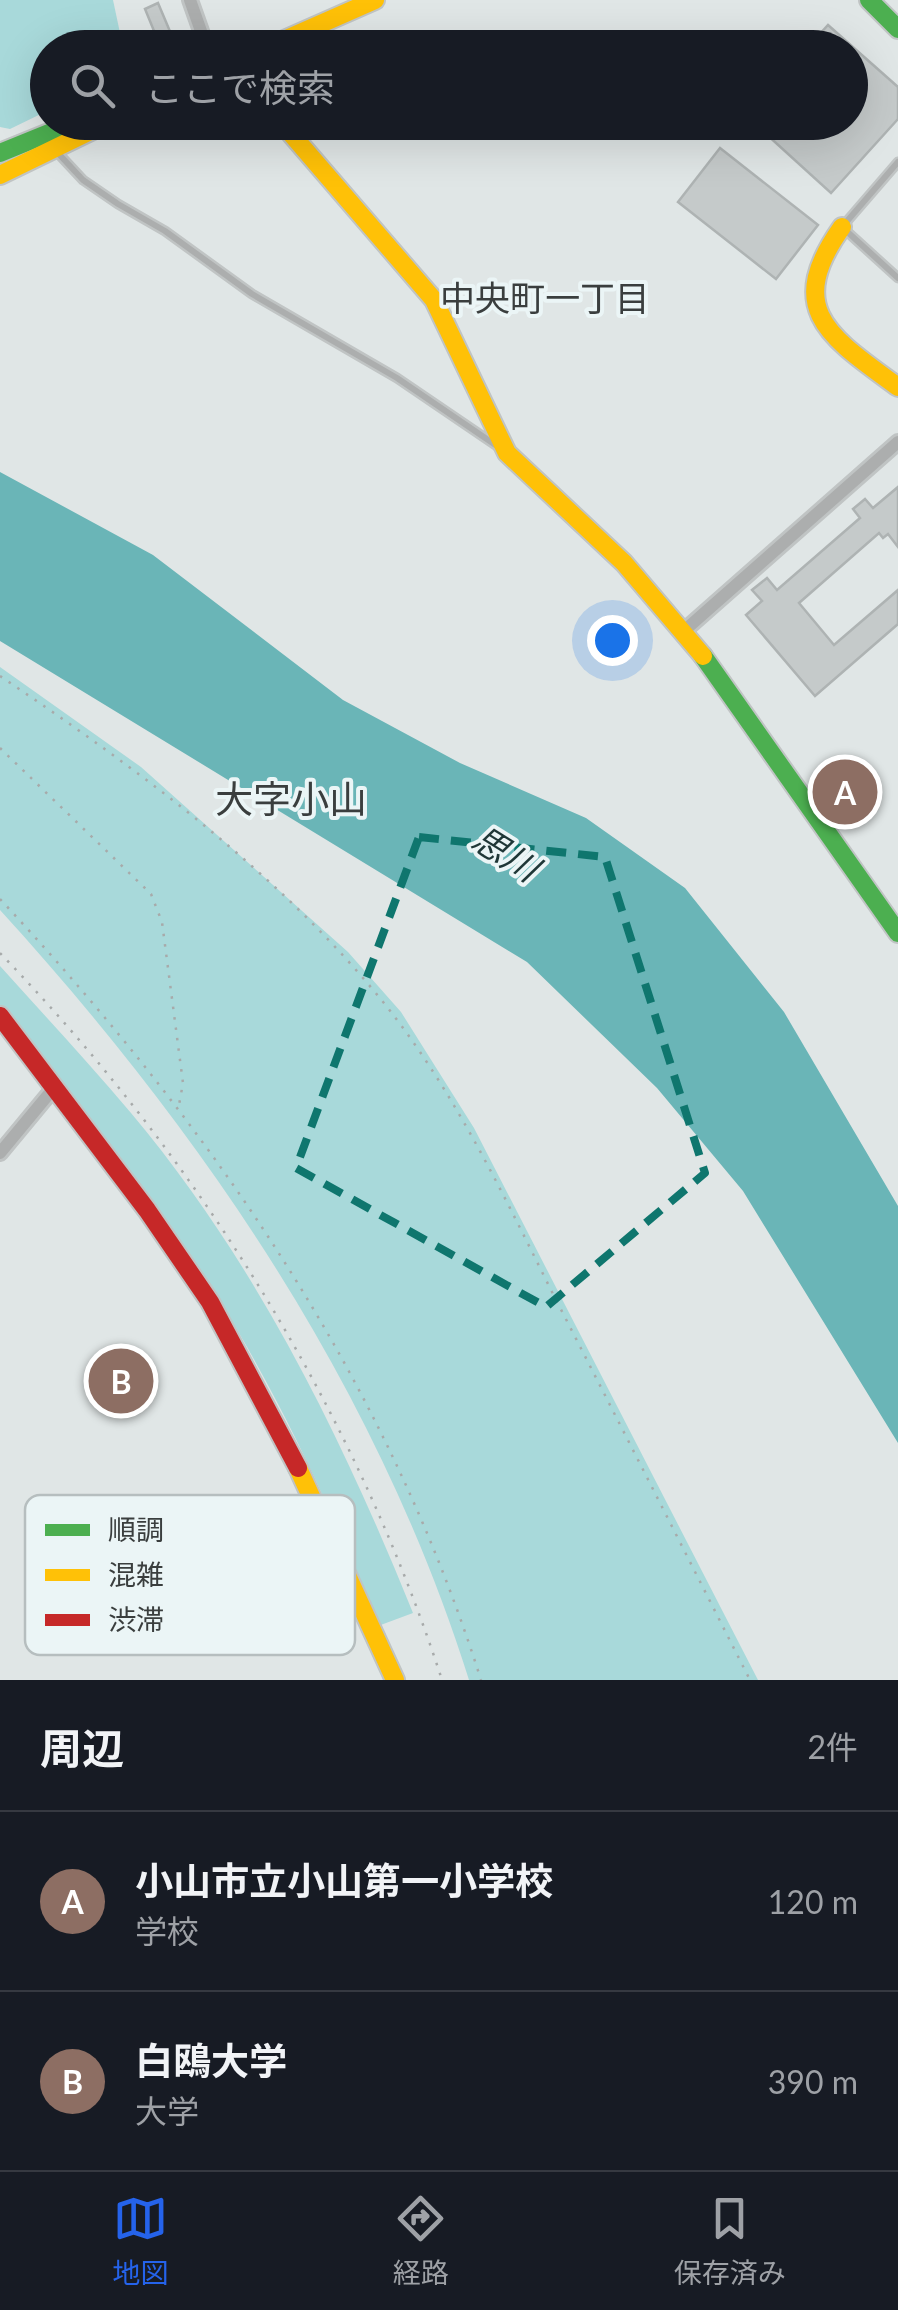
<!DOCTYPE html>
<html lang="ja">
<head>
<meta charset="utf-8">
<style>
	body { margin:0; font-family:Lato,"Noto Sans JP",sans-serif; background:#20242c; color:#f1f3f6 }
	.you { position:absolute; left:612px; top:640px; width:35px; height:35px; margin:-25px; border:8px solid #fff; border-radius:50%; background:#1a73e8; box-shadow:0 0 0 15px #1a73e833 }
	.badge { display:grid; place-items:center; width:65px; height:65px; border-radius:50%; background:#2563eb; color:#fff; font-size:32px; font-weight:700 }
	.pin { position:absolute; translate:-50% -50%; border:5px solid #fff; box-shadow:0 2px 10px #0006 }
	.list { margin:0; padding:0; list-style:none }
	h2 { display:flex; justify-content:space-between; align-items:center; height:130px; margin:0; padding:0 40px; font-size:42px }
	h2 small { font-size:32px; font-weight:400; color:#9ea1a6 }
	.list li { display:grid; grid-template-columns:65px 1fr auto; gap:30px; align-items:center; box-sizing:border-box; height:180px; padding:0 40px; border-top:2px solid #363941 }
	.list b { display:block; font-size:38px; white-space:nowrap }
	.list p { margin:0; font-size:32px; white-space:nowrap; color:#9ea1a6 }
	.list em { font-size:32px; font-style:normal; color:#9ea1a6 }
	.icon { flex:none; width:55px; height:55px; fill:none; stroke:currentColor; stroke-width:2; stroke-linecap:round; stroke-linejoin:round }
	.map { position:relative; flex:none; width:898px; height:1680px; overflow:hidden }
	.search { position:absolute; background:#171b24; box-shadow:0 10px 40px #0002; left:30px; right:30px; top:30px; height:110px; display:flex; align-items:center; gap:25px; box-sizing:border-box; padding:0 35px; border-radius:55px; color:#9ea1a6; font-size:38px }
	.sheet { height:490px; background:#171b24 }
	nav { display:flex; justify-content:space-around; align-items:center; box-sizing:border-box; height:140px; border-top:2px solid #363941; background:#171b24; font-size:28px; color:#9ea1a6 }
	nav a { display:grid; justify-items:center; gap:5px }
	nav .on { color:#2563eb }
	.map>svg:first-child { display:block }
	.green { fill:#a8d9da }
	.water { fill:#6ab5b7 }
	.building { fill:#c5caca; stroke:#aeb3b3; stroke-width:2.5 }
	.lines { fill:none; stroke-linecap:round; stroke-linejoin:round }
	.lane-casing { stroke:#c0c4c4; stroke-width:11 }
	.street-casing { stroke:#c0c4c4; stroke-width:18 }
	.fast-casing { stroke:#c0c4c4; stroke-width:22 }
	.slow-casing { stroke:#c0c4c4; stroke-width:22 }
	.jam-casing { stroke:#c0c4c4; stroke-width:22 }
	.path { stroke:#a7aaaa; stroke-width:2.5; stroke-dasharray:2.5 8; stroke-linecap:butt }
	.lane { stroke:#acaeae; stroke-width:6 }
	.street { stroke:#acaeae; stroke-width:12 }
	.fast { stroke:#4caf50; stroke-width:18 }
	.slow { stroke:#ffc107; stroke-width:18 }
	.jam { stroke:#c62828; stroke-width:18 }
	.marked { fill:none; stroke:#0f766e; stroke-width:8; stroke-dasharray:20 12; stroke-linejoin:round }
	.labels { text-anchor:middle; stroke-width:8; stroke-linejoin:round; paint-order:stroke }
	.neighbourhood-label { font-size:35px; fill:#3a3e3e; stroke:#ebf5f6 }
	.water-label { font-size:35px; font-style:italic; fill:#1f3737; stroke:#ebf5f6 }
	.quarter-label { font-size:38px; fill:#3a3e3e; stroke:#ebf5f6 }
	.key { fill:#ebf5f6; stroke:#b6bebf; stroke-width:2.5 }
	.key-label { font-size:28px; fill:#3a3e3e }
</style>
</head>
<body>
<div class="map">
<svg width="898" height="1680" viewBox="0 0 898 1680">
	<rect width="100%" height="100%" fill="#e0e6e6"/>
	<!-- green -->
	<g class="green">
		<path d="M0,0h113l10,47 -75,1 -1,63 -37,18 -10,-2z"/>
		<path d="M0,667l141,100 207,185 53,60 73,116 284,552h-289c-92,-292 -264,-545 -469,-770z"/>
		<path d="M0,966c44,49 89,97 131,147 125,149 210,322 282,500l-35,13c-44,-111 -93,-219 -156,-321 -64,-106 -146,-201 -222,-299z"/>
	</g>
	<!-- water -->
	<path class="water" d="M0,472l153,83 190,145 117,63 126,55 99,70 99,124 114,194v237l-155,-252 -86,-103 -130,-126 -527,-321z"/>
	<!-- building -->
	<g class="building">
		<path d="M158,3l19,45h-16l-16,-39z"/>
		<path d="M828,25l70,62v32l-67,74 -78,-71h97v-74h-43z"/>
		<path d="M720,148l98,77 -42,54 -98,-77z"/>
		<path d="M898,487v60l-10,-13 -5,4 -4,-5 -80,70 35,42 64,-55v34l-83,72 -69,-81 16,-14 -10,-11 15,-12 10,12 83,-72 -7,-9 12,-10 8,9z"/>
	</g>
	<g class="lines">
		<!-- lane casing -->
		<g class="lane-casing">
			<g id="lane">
				<path d="M56,151l27,29 35,24 47,27 87,63 145,84 100,68"/>
				<path d="M898,162l-56,65 56,51"/>
			</g>
		</g>
		<!-- street casing -->
		<g class="street-casing">
			<g id="street">
				<path d="M190,0l17,48"/>
				<path d="M685,630l213,-188"/>
				<path d="M0,1153l53,-64"/>
			</g>
		</g>
		<!-- fast casing -->
		<g class="fast-casing">
			<g id="fast">
				<path d="M869,0l29,29"/>
				<path d="M0,153l76,-31"/>
				<path d="M703,656l195,277"/>
			</g>
		</g>
		<!-- slow casing -->
		<g class="slow-casing">
			<g id="slow">
				<path d="M266,48l109,-48"/>
				<path d="M281,122l153,178 73,153 117,110 79,93"/>
				<path d="M0,175l109,-53"/>
				<path d="M842,227c-59,83 -12,110 56,160"/>
				<path d="M298,1468l97,212"/>
			</g>
		</g>
		<!-- jam casing -->
		<g class="jam-casing">
			<path id="jam" d="M0,1016l147,194 63,92 88,166"/>
		</g>
		<!-- path -->
		<g class="path">
			<path d="M0,676c136,92 274,193 379,321 73,89 124,197 175,299 66,128 131,256 196,384"/>
			<path d="M0,748l151,146 11,28 21,161 -4,22"/>
			<path d="M0,899c213,229 386,480 481,781"/>
			<path d="M0,953c198,205 354,456 442,727"/>
		</g>
		<!-- lane -->
		<use href="#lane" class="lane"/>
		<!-- street -->
		<use href="#street" class="street"/>
		<!-- fast -->
		<use href="#fast" class="fast"/>
		<!-- slow -->
		<use href="#slow" class="slow"/>
		<!-- jam -->
		<use href="#jam" class="jam"/>
	</g>
	<!-- marked area -->
	<path class="marked" d="M419,837l186,20 100,316 -159,134 -250,-139z"/>
	<g class="labels">
		<!-- neighbourhood labels -->
		<g class="neighbourhood-label">
			<text x="545" y="311">中央町一丁目</text>
		</g>
		<!-- water labels -->
		<g class="water-label">
			<text transform="translate(505 854) rotate(32)" y="12">思川</text>
		</g>
		<!-- quarter labels -->
		<g class="quarter-label">
			<text x="291" y="813">大字小山</text>
		</g>
	</g>
	<!-- legend -->
	<rect x="25" y="1495" width="330" height="160" rx="15" class="key"/>
	<rect x="45" y="1524" width="45" height="12" fill="#4caf50"/>
	<rect x="45" y="1569" width="45" height="12" fill="#ffc107"/>
	<rect x="45" y="1614" width="45" height="12" fill="#c62828"/>
	<g class="key-label">
		<text x="108" y="1540">順調</text>
		<text x="108" y="1585">混雑</text>
		<text x="108" y="1630">渋滞</text>
	</g>
</svg>
<div class="you"></div>
<div class="pin badge" style="left:845px;top:792px;background:#8d6e63">A</div>
<div class="pin badge" style="left:121px;top:1381px;background:#8d6e63">B</div>
<div class="search"><svg class="icon" aria-label="search" viewBox="0 0 24 24"><circle cx="10" cy="10" r="6"/><path d="M15 15l6 6"/></svg>ここで検索</div>
</div>
<section class="sheet">
<h2>周辺<small>2件</small></h2>
<ul class="list">
<li><span class="badge" style="background:#8d6e63">A</span><div><b>小山市立小山第一小学校</b><p>学校</p></div><em>120 m</em></li>
<li><span class="badge" style="background:#8d6e63">B</span><div><b>白鴎大学</b><p>大学</p></div><em>390 m</em></li>
</ul>
</section>
<nav>
<a class="on"><svg class="icon" aria-label="map" viewBox="0 0 24 24"><path d="M3 6l6-2 6 2 6-2v14l-6 2-6-2-6 2zM9 4v14M15 6v14"/></svg>地図</a>
<a><svg class="icon" aria-label="directions" viewBox="0 0 24 24"><path d="M12 3l9 9-9 9-9-9zM9 14v-3h6M13 9l2 2-2 2"/></svg>経路</a>
<a><svg class="icon" aria-label="saved" viewBox="0 0 24 24"><path d="M7 4h10v16l-5-4-5 4z"/></svg>保存済み</a>
</nav>
</body>
</html>
